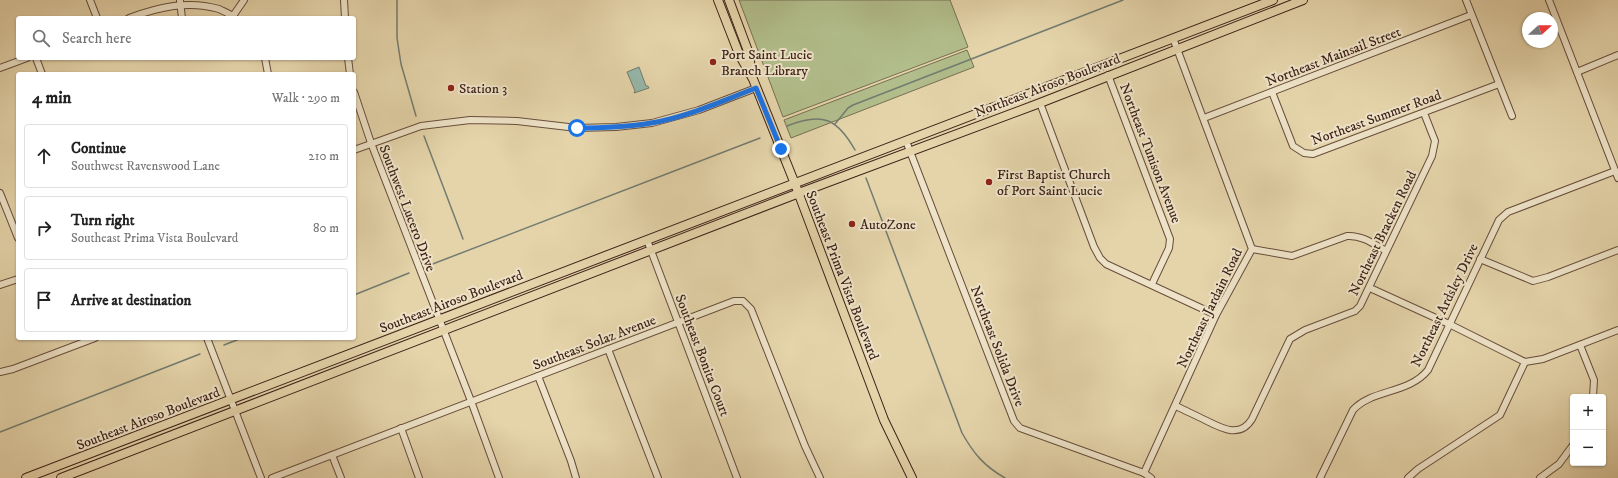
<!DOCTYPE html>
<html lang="en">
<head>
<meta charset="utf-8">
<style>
	body { margin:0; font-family:"IM FELL DW Pica",serif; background:#f6f6f6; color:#222 }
	.controls { position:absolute; right:12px; bottom:12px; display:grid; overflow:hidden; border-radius:4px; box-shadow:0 1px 3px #0004 }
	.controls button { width:36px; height:36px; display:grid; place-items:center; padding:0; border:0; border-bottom:1px solid #e0e0e0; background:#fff; color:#222; font:20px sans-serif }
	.compass { position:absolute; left:1522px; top:12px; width:36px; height:36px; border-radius:50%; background:#fff; box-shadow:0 1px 3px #0004; rotate:69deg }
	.stop { position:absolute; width:12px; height:12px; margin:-9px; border:3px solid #1a73e8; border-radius:50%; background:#fff }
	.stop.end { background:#1a73e8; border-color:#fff; box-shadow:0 1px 4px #0008 }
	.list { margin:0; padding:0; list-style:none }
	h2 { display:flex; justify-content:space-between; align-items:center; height:52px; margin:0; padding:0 16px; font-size:17px }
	h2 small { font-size:13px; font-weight:400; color:#767676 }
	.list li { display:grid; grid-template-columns:26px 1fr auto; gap:12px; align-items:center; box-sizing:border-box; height:64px; margin:0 8px 8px; padding:0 8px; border:1px solid #e0e0e0; border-radius:4px }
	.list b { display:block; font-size:15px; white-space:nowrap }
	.list p { margin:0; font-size:13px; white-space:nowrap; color:#767676 }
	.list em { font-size:13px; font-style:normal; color:#767676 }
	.icon { flex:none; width:22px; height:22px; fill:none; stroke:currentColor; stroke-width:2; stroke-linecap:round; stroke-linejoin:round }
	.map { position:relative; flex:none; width:1618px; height:478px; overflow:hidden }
	.search { position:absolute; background:#fff; box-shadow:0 1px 3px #0004; left:16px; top:16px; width:340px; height:44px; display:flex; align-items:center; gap:10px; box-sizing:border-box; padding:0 14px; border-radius:4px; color:#767676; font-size:15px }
	.panel { position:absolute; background:#fff; box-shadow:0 1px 3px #0004; left:16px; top:72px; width:340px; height:268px; border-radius:4px }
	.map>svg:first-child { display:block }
	.green { fill:#b1bd8b; stroke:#776f52 }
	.water { fill:#96b8ab; stroke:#727c70 }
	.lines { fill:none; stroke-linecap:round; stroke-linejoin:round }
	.stream { stroke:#727c70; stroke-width:1.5 }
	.minor-casing { stroke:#674e3c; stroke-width:8 }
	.major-casing { stroke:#3d2118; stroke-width:10 }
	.minor { stroke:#eee3c8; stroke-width:6 }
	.major { stroke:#e5d4aa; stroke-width:8 }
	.route { stroke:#1a73e8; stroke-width:5 }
	.poi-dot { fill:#8f2418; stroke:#eee3c8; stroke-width:1.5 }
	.labels { text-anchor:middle; stroke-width:4; stroke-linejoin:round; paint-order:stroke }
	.poi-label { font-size:14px; fill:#3d2118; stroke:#eee3c8; text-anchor:start }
	.street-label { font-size:14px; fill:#3d2118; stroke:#eee3c8 }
</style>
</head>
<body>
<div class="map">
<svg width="1618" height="478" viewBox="0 0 1618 478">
	<rect width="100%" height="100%" fill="#e5d4aa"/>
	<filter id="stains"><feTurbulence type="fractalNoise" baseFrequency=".005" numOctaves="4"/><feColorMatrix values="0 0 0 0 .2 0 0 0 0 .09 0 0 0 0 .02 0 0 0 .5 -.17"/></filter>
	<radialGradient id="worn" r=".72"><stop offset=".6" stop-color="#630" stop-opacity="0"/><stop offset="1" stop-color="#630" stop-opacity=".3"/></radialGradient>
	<!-- green -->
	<g class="green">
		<path d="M739,0h211l18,47 -185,70z"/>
		<path d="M967,50l7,17 -183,71 -7,-18z"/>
	</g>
	<!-- water -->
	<path class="water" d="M639,67l7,19h2l1,2 -15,5 1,-2 -8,-19z"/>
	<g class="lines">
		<!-- stream -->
		<g class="stream">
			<path d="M397,0v38l4,26 15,52"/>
			<path d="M835,124l13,-16 5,-3 270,-105"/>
			<path d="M787,126c35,-14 50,-8 68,24"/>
			<path d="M424,136l39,103"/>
			<path d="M866,178l96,255c12,21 22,33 43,45"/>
			<path d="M430,265l330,-127"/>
			<path d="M354,295l55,-22"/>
			<path d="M224,345l18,-7"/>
			<path d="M0,432l200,-78"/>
		</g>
		<!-- minor casing -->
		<g class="minor-casing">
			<g id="minor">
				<path d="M90,0l7,18"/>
				<path d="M344,0l1,18"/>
				<path d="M1466,0l46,116"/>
				<path d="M1549,0l69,178"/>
				<path d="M180,1l2,17"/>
				<path d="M233,16l11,-16"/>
				<path d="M129,18c30,-11 59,-18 90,-9 6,3 12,5 16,9"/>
				<path d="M36,58l6,16"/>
				<path d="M265,58l3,16"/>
				<path d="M348,58l2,16"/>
				<path d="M0,68l27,-10"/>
				<path d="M1577,72l41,-17"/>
				<path d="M1108,75l62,164 -1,9 -17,36"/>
				<path d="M354,92l17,51 100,258 28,77"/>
				<path d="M1272,92l21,54 11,7 9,1 186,-70"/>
				<path d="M1040,103l54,144 6,11 6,6 110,51"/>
				<path d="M1204,118l267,-103"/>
				<path d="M906,141l108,280 6,7 124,45 7,5"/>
				<path d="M354,150l67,-24 49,-6 47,1 60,7 39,-1 36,-4 47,-13 57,-22"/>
				<path d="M0,193l18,45"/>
				<path d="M647,240l90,238"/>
				<path d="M1252,249l40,7 55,-20c15,-1 27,8 39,15"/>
				<path d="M1480,259l53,22 15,-4 70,-27"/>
				<path d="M0,285l18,-6"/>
				<path d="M1370,288l79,36 76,38 18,-3 75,-29"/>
				<path d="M207,338l54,140"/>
				<path d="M1580,345l14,35 -1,17"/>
				<path d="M608,349l50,129"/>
				<path d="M0,372l13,-3 82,-31"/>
				<path d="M538,376l33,85 5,17"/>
				<path d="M1176,406c10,5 19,9 29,14 16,8 35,19 47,-1l38,-80 15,-9 50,-19 5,-5 72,-150 3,-15 -11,-28"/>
				<path d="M401,428l18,50"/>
				<path d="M332,455l9,23"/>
				<path d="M1144,473l72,-158 36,-66 -79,-211"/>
				<path d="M272,478l462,-177h9l8,8 54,137 15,32"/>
				<path d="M1320,478l33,-68c19,-21 56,-16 75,-40l71,-150 9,-8 107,-41"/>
				<path d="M1408,478l10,-9 82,-54 25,-53"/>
				<path d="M1540,478l19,-14 14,-19"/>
			</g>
		</g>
		<!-- major casing -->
		<g class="major-casing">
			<g id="major">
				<path d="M718,0l21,54 14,25 42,105 89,236 28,58"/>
				<path d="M729,0l19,51 4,22"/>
				<path d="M26,478l1247,-478"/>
				<path d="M61,478l738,-285 241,-90 263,-103"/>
			</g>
		</g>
		<!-- minor -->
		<use href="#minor" class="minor"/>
		<!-- major -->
		<use href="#major" class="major"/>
	</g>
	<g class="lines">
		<!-- route -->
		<path class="route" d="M577,128c25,0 50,-1 74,-5 36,-6 71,-22 105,-35l25,61"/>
	</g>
	<!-- markers -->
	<g class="poi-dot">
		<circle cx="713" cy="62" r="4"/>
		<circle cx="451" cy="88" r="4"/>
		<circle cx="989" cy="182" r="4"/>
		<circle cx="852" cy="224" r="4"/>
	</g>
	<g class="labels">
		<!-- poi labels -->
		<g class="poi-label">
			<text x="721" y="59">Port Saint Lucie<tspan x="721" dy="16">Branch Library</tspan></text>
			<text x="459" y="93">Station 3</text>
			<text x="997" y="179">First Baptist Church<tspan x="997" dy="16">of Port Saint Lucie</tspan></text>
			<text x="860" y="229">AutoZone</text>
		</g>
		<!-- street labels -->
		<g class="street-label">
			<text transform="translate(1333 56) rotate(-21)" y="5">Northeast Mainsail Street</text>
			<text transform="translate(1047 85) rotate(-21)" y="5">Northeast Airoso Boulevard</text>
			<text transform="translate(1376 117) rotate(-20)" y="5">Northeast Summer Road</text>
			<text transform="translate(1151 153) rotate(69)" y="5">Northeast Tunison Avenue</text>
			<text transform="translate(408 208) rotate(69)" y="5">Southwest Lucero Drive</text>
			<text transform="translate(1382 233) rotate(-64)" y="5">Northeast Bracken Road</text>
			<text transform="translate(843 275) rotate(69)" y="5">Southeast Prima Vista Boulevard</text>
			<text transform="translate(451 301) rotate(-21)" y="5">Southeast Airoso Boulevard</text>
			<text transform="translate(1444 305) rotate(-64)" y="5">Northeast Ardsley Drive</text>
			<text transform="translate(1209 308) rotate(-64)" y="5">Northeast Jardain Road</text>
			<text transform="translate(594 342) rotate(-21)" y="5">Southeast Solaz Avenue</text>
			<text transform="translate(998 346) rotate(69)" y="5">Northeast Solida Drive</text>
			<text transform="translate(703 355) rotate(69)" y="5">Southeast Bonita Court</text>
			<text transform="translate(148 418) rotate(-21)" y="5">Southeast Airoso Boulevard</text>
		</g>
	</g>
	<rect width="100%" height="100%" filter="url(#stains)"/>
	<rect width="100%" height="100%" fill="url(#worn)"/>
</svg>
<div class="controls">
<button>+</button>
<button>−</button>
</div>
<svg class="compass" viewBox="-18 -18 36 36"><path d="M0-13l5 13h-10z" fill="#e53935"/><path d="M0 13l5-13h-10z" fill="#767676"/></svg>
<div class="stop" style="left:577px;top:128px"></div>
<div class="stop end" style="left:781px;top:149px"></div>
<div class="search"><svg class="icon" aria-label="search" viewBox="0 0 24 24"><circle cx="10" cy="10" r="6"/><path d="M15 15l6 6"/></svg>Search here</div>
<section class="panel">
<h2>4 min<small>Walk · 290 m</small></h2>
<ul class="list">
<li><svg class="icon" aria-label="ahead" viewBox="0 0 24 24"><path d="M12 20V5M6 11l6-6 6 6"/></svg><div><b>Continue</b><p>Southwest Ravenswood Lane</p></div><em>210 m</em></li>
<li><svg class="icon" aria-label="right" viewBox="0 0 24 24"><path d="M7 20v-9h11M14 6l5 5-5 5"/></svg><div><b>Turn right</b><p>Southeast Prima Vista Boulevard</p></div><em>80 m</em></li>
<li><svg class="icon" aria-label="arrive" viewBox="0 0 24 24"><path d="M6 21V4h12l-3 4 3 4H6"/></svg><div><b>Arrive at destination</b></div></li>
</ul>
</section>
</div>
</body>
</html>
